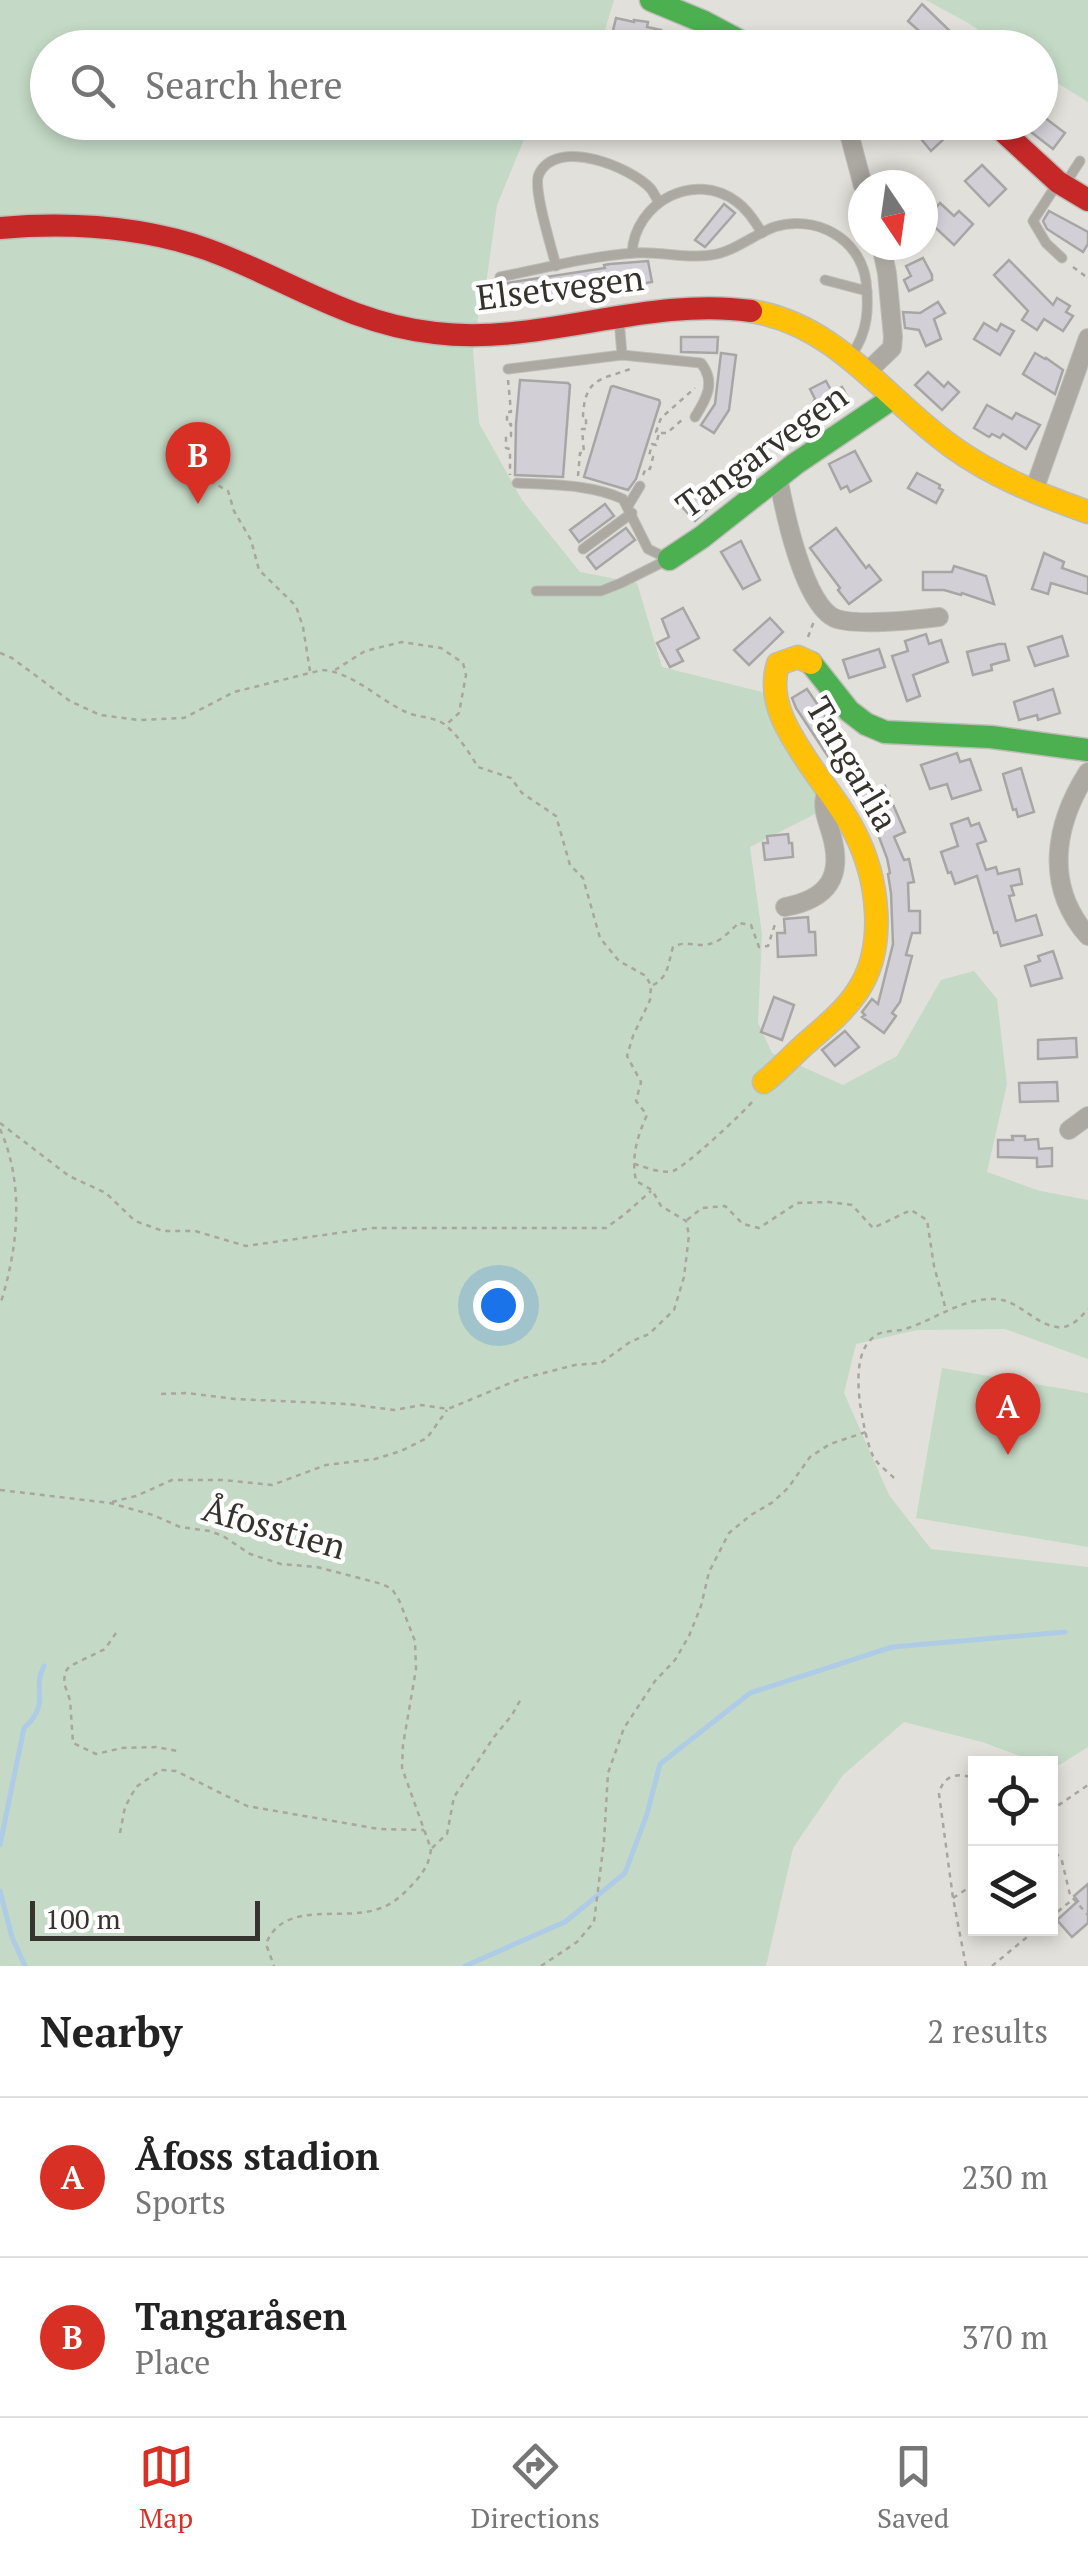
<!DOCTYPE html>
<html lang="en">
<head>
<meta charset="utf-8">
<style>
	body { margin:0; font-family:"PT Serif",serif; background:#f2f2f2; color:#222 }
	.controls { position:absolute; right:30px; bottom:30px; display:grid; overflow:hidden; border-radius:0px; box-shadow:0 5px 15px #0003 }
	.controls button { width:90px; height:90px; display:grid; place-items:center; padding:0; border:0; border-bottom:2px solid #e0e0e0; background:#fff; color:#222; font:50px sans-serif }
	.compass { position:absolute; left:848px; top:170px; width:90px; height:90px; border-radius:50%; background:#fff; box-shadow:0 5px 15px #0003; rotate:167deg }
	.scale { position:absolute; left:30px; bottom:25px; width:230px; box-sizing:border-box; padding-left:10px; border:5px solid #34332e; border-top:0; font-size:28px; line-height:35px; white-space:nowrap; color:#34332e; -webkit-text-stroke:8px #fff; paint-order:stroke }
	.you { position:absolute; left:498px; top:1305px; width:35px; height:35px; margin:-25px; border:8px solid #fff; border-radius:50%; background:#1a73e8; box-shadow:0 0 0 15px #1a73e833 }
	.badge { display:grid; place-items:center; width:65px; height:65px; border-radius:50%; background:#d93025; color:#fff; font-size:32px; font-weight:700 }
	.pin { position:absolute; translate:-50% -82px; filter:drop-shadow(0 2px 5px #0008) }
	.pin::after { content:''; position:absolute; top:52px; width:35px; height:30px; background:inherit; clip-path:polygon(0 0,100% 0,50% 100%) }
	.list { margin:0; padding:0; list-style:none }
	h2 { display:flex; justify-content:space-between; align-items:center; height:130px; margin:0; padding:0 40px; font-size:42px }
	h2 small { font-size:32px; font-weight:400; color:#767676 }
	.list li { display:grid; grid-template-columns:65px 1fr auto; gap:30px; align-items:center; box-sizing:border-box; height:160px; padding:0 40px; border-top:2px solid #e0e0e0 }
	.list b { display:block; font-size:38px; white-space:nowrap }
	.list p { margin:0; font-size:32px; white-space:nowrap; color:#767676 }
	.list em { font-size:32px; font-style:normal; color:#767676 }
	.icon { flex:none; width:55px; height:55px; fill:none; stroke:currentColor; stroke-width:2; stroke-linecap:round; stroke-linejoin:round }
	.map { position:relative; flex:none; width:1088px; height:1966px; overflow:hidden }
	.search { position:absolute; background:#fff; box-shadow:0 5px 15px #0003; left:30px; right:30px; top:30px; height:110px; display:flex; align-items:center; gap:25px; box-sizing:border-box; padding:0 35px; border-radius:55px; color:#767676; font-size:38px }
	.sheet { height:450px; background:#fff }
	nav { display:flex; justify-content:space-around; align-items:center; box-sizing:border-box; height:140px; border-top:2px solid #e0e0e0; background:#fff; font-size:28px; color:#767676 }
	nav a { display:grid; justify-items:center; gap:5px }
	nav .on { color:#d93025 }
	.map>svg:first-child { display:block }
	.green { fill:#c4d9c6 }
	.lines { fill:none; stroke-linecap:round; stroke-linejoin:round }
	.stream { stroke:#afcce6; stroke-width:5 }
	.building { fill:#d2d0d6; stroke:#a7a6a5; stroke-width:2.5 }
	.lane-casing { stroke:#bebdb8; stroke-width:11 }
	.street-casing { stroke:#bebdb8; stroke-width:20 }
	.fast-casing { stroke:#bebdb8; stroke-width:25 }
	.slow-casing { stroke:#bebdb8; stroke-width:25 }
	.jam-casing { stroke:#bebdb8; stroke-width:25 }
	.path { stroke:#a9a59f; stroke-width:2.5; stroke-dasharray:5 5; stroke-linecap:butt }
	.lane { stroke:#aca8a2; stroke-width:9 }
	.street { stroke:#aca8a2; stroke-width:18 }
	.fast { stroke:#4caf50; stroke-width:22 }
	.slow { stroke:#ffc107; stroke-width:22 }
	.jam { stroke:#c62828; stroke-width:22 }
	.labels { text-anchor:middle; stroke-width:9; stroke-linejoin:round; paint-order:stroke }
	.street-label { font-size:35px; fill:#34332e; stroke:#fff }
</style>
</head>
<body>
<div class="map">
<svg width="1088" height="1966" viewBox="0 0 1088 1966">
	<rect width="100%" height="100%" fill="#e2e0da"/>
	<!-- green -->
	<g class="green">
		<path d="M0,0h614l-14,47 -552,1v74l486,1 -4,2 -33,80 -12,87 -3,-2 -9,61 6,72 43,77 58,72 57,11 25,84 100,25 55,93 -2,29 -65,33 12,87 -4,89 14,30 71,32 54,-29 44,-76 33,-9 23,28 10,85 -20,88 53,19 48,9v159l-83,-30 -88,1 -61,14 -12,49 45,102 42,54 157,18v180l-35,22 -2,-1 -1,-4 -11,-1 -57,-21 -78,-20 -61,53 -50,73 -27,118h-766z"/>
		<path d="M926,0h162v102l-47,-29 -1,-25 -36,-1 -36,-24z"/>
		<path d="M942,1368l146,25v154l-172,-29z"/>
	</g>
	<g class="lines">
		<!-- stream -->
		<g class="stream">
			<path d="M0,1845l24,-117c28,-25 7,-39 20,-62"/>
			<path d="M0,1891l12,46 13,29"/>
			<path d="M465,1966l100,-44 60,-49 22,-59 13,-50 90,-71 142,-46 173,-15"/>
		</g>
	</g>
	<!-- building -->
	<g class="building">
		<path d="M922,4l30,29 -14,15 -30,-27z"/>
		<path d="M616,18l18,4v-2l14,2 -1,5 14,3 -4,16 -46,-7z"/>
		<path d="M1040,114l25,19 -12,16 -35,-27h22z"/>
		<path d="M907,122h25l13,16 -14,13z"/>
		<path d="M982,165l24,24 -17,17 -24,-25z"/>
		<path d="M940,203l14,13 5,-5 14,13 -19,21 -28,-26z"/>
		<path d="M724,204l11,9 -30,34 -10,-7z"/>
		<path d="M1049,211l39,21v12l-5,8 -36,-23 -4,-8z"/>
		<path d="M923,258l9,17v5l-23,11 -5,-11 7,-4 -5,-10z"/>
		<path d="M1009,260l44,45 4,-7 13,8 -4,6 7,4 -10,15 -19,-12 -7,11 -15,-10 6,-9 -34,-36z"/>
		<path d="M648,261l4,21 -168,28 -4,-23 125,-19 -1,-3 6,-1z"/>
		<path d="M938,302l7,11 -11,6 7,20 -15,7 -7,-16 -14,-2 -2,-16 17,1z"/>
		<path d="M984,323l13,8 4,-7 13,7 -14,24 -26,-16z"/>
		<path d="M681,337h37l-1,16 -36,-1z"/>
		<path d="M721,353l15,2 -7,55 -15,23 -13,-8 14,-21z"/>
		<path d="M1035,353l10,6 1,-1 17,12 -8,24 -32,-20z"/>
		<path d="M928,372l16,15 4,-5 11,10 -17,18 -27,-25z"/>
		<path d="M520,380l48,3 2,2 -7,92 -48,-2 1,-51z"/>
		<path d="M826,381l6,11 10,-5 9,17 -17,9 -4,-9 -18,28 -12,-8 15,-25 -5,-10z"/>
		<path d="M613,386l46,14 1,3 -24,76 -8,11 -44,-13 27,-90z"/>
		<path d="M987,405l25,14 4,-6 24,12 -14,24 -23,-15 -3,4 -8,-4 -3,3 -15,-9z"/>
		<path d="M855,451l16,30 -21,11 -3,-6 -6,3 -12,-25z"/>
		<path d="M917,473l23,12 -1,3 4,2 -7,13 -28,-15z"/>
		<path d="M717,477l12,12 -34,32 -13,-14 28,-26 1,2z"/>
		<path d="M605,504l9,12 -35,26 -9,-12z"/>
		<path d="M626,528l9,12 -39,29 -9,-12 2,-2z"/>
		<path d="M836,528l30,40 3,-3 12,15 -32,24 -11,-14 2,-2 -30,-40z"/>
		<path d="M741,541l19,39 -17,9 -22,-37z"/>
		<path d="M1044,553l20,9 -2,6 26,9v17l-37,-11 -3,11 -16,-5z"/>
		<path d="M954,566l32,10 8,28 -32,-11 -1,2 -17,-5h-21v-18h29z"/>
		<path d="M683,608l16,30 -22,12 6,11 -13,6 -13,-24 12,-6 -7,-18z"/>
		<path d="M770,618l13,14 -34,33 -15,-15z"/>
		<path d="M926,634l3,10 12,-4 7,22 -35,13 7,21 -13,5 -15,-45 16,-5 -3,-10z"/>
		<path d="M1062,636l6,20 -33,10 -7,-19z"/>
		<path d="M999,644h6l4,16 -18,5 1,5 -19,5 -6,-23z"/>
		<path d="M879,649l6,18 -36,11 -6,-18z"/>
		<path d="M807,689l70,103 8,-6 20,46 -11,5 10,23 5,-1 5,23 -6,1 1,28h11v22h-8l-6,22 6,1 -12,46 -8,11 4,3 -12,17 -22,-16 3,-2 -3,-3 10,-13 6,5 15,-60 -2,-51 -3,-19 2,-1 -3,-15 -11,-29 -80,-121 -4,-10z"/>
		<path d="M1053,689l7,24 -22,7 -1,-5 -18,5 -5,-18z"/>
		<path d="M957,753l3,9 10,-3 11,31 -29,9 -5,-15 -17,5 -9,-24z"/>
		<path d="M1021,768l13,44 -16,5 -2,-8 -3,1 -10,-36z"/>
		<path d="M968,818l3,8 8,-3 7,18 -9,3 9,26 10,-3 2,7 21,-5 3,15 -11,2 3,9 -5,1 7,25 20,-6 6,20 -41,11 -4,-14 -3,1 -17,-57 -22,8 -4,-12 -3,1 -7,-21 17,-6 -7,-22z"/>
		<path d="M788,834l1,9h3l1,14 -28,3 -2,-17h5l-1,-7z"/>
		<path d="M808,917l1,15h6l1,23 -38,2 -1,-24h8l-1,-14z"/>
		<path d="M1053,951l9,27 -31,8 -6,-20 15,-5 -2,-5z"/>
		<path d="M774,997l20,8 -12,35 -21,-8z"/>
		<path d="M845,1031l14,16 -24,19 -13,-16z"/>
		<path d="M1076,1038l1,19 -39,2v-19z"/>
		<path d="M1057,1082l1,19 -38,1 -1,-19z"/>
		<path d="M1012,1136h13v4l13,-1 1,10 13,-1v18l-15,1v-9l-39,-1v-17h15z"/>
		<path d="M1088,1884v39l-16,14 -15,-17 21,-19 -4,-5z"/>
	</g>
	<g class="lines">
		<!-- lane casing -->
		<g class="lane-casing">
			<g id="lane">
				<path d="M1057,184l-24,37 13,22 16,15"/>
				<path d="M1065,184l15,-23"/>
				<path d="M632,253c3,-51 62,-83 105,-51 11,8 18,19 25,31"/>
				<path d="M556,266c-4,-18 -24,-78 -17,-92 18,-37 92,-7 112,15 3,4 5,9 8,13"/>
				<path d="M500,277c44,-9 90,-21 135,-24 25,-2 52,6 76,2 23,-3 42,-20 63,-28 41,-13 86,11 92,54 3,27 2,51 -14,73"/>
				<path d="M825,280l42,11"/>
				<path d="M622,355l79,8c15,19 6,35 -6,54"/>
				<path d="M508,369l114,-14 -3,-36"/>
				<path d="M517,483c35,2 74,1 106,16l25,50 19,9"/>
				<path d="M628,506l12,-20"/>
				<path d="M583,549l49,-36"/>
				<path d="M536,591h65l20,-8 46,-23"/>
			</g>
		</g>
		<!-- street casing -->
		<g class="street-casing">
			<g id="street">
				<path d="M846,122l17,64"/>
				<path d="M866,373l26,-25 1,-11 -6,-64 -6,-28"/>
				<path d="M778,477c6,32 26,131 59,142 24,7 77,1 102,-2"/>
				<path d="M1033,493l55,-155"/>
				<path d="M1088,772c-34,53 -44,114 0,164"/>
				<path d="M785,907c43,-8 59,-30 46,-74 -5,-17 -11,-28 -3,-45"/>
				<path d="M1069,1130l19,-14"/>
			</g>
		</g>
		<!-- fast casing -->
		<g class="fast-casing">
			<g id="fast">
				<path d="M651,0l53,22 49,26"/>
				<path d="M669,559l33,-22 93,-73 98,-66"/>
				<path d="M811,663l38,48 17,13 19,8 106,5 97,13"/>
			</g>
		</g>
		<!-- slow casing -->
		<g class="slow-casing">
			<g id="slow">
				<path d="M751,311c87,14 133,87 200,135 41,30 89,49 137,66"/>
				<path d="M764,1082c14,-11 26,-24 39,-36 19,-17 40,-33 54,-54 31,-45 21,-115 -3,-161 -12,-24 -31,-46 -46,-69 -20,-30 -41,-62 -30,-98l20,-7 13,6"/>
			</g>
		</g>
		<!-- jam casing -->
		<g class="jam-casing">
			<g id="jam">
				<path d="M993,122l65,60 30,18"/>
				<path d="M0,228c71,-6 141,-2 209,22 78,29 141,74 226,83 106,13 210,-37 316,-22"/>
			</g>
		</g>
		<!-- path -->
		<g class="path">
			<path d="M1073,267l15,11"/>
			<path d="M508,380l3,32h-4v12h4v12h-5v12l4,1v26"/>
			<path d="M661,433h6l16,-14"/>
			<path d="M643,475l3,-7 4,1 3,-12 -4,-1 3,-12 4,1 3,-12 -3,-1 5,-14 34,-30"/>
			<path d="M201,476l27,15 6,20 17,29 8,30 37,36 7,21 7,44"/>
			<path d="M578,476l2,-23h4l-2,-24h4v-13h-3c2,-40 19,-36 50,-48"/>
			<path d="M808,637l6,-16"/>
			<path d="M0,653l12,5 58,43 30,14 39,5 45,-2 50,-26 88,-22c31,2 57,30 84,42 12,6 27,4 38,12 14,11 25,28 34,43l33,11 11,15 34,23 14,49 13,13 17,60 19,23 27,15 5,10 -1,14 -17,36 -6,20 14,26 -5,19 11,14c-10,22 -16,42 -11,66l16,9 9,16 25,15 3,14 -5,42 -10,33 -25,24 -19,8 -29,21 -26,2 -55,14 -72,30 -26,-4 -28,5 -46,-6 -113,-5 -48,-6 -27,1"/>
			<path d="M335,670l30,-19 37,-9 39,6 22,15 3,12 -7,38 -12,11"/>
			<path d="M653,985c16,-8 15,-22 20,-38 14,-8 26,2 40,-4 9,-3 19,-14 26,-20l12,2 8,22 9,-1 8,-25"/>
			<path d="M0,1123l69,53 37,17 29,28 28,10h32l51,15 127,-18h233l19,-14 26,-23"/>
			<path d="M0,1129c25,56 18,120 0,176"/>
			<path d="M634,1164c12,3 26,10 39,7 11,-3 70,-58 79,-69"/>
			<path d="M687,1220l15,-12 23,-2 18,18 16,4 38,-25 32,-1 23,3 21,23 38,-18 16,10 7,46 12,44"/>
			<path d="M894,1478c-7,-7 -17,-14 -21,-22 -7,-15 -10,-36 -13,-52 -2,-18 -4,-44 7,-60 3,-4 7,-8 11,-10 9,-4 21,-2 30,-6 30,-10 54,-30 87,-29 24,1 39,25 62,28 14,2 23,-9 31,-18"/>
			<path d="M0,1490l110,13 43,12 27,12 30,4 13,5 27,18 31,10 36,3 65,17 10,5 7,11 16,41 1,28 -13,76 -1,23 29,81c-2,18 -11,28 -24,41 -7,7 -15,14 -26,18 -37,15 -97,-10 -115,36l8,22"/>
			<path d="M112,1502l24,-6 36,-16h50l50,5 54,-20 49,-6 26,-8 26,-13 20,-28"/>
			<path d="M116,1633l-11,16 -35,17 -5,6 -1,11 6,17 3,43 23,11 26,-6 34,-1 22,4"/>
			<path d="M1050,1811l38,-26"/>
			<path d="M120,1833l5,-26 11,-20 25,-17 15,1 71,35 132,23 45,1"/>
			<path d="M1050,1844l12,17 8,34 18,20"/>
			<path d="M432,1848l15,-14 7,-37 40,-60 18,-22 10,-18"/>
			<path d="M953,1898l23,-15"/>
			<path d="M1050,1918l22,-18"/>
			<path d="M541,1966l36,-24 17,-20 10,-81 4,-68 16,-45 31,-47 20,-21 14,-24 12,-30 8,-34 20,-39 22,-18 22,-13 15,-14 22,-31 20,-13 36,-12"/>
			<path d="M966,1966l-13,-68 -14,-104c4,-20 20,-22 37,-15"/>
			<path d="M992,1966l46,-38"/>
		</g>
		<!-- lane -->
		<use href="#lane" class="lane"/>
		<!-- street -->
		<use href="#street" class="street"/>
		<!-- fast -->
		<use href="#fast" class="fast"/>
		<!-- slow -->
		<use href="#slow" class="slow"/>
		<!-- jam -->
		<use href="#jam" class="jam"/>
	</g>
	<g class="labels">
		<!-- street labels -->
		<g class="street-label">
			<text transform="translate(560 288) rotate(-7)" y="12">Elsetvegen</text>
			<text transform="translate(762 451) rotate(-36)" y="12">Tangarvegen</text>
			<text transform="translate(852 764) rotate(60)" y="12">Tangarlia</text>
			<text transform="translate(274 1528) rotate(16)" y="12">Åfosstien</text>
		</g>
	</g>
</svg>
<div class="controls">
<button><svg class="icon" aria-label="locate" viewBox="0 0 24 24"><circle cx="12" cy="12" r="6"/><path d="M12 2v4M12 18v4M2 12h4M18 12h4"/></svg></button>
<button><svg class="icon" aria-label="layers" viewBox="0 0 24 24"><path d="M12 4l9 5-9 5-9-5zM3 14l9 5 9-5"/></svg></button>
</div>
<svg class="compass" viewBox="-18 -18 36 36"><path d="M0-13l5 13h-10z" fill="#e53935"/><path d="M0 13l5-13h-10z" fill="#767676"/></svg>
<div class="scale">100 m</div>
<div class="you"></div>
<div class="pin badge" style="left:1008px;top:1455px">A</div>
<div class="pin badge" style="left:198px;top:504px">B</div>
<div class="search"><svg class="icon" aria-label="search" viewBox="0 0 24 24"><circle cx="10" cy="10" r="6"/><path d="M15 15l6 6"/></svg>Search here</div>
</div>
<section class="sheet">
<h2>Nearby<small>2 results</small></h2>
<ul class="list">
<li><span class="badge">A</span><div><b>Åfoss stadion</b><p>Sports</p></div><em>230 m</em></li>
<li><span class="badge">B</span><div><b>Tangaråsen</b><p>Place</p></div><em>370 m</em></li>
</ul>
</section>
<nav>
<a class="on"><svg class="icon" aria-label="map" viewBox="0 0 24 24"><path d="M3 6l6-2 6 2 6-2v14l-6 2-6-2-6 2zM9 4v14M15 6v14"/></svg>Map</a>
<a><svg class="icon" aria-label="directions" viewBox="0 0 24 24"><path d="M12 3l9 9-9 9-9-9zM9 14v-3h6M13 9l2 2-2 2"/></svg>Directions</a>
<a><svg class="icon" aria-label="saved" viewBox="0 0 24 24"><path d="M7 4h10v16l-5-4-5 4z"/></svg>Saved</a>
</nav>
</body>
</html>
